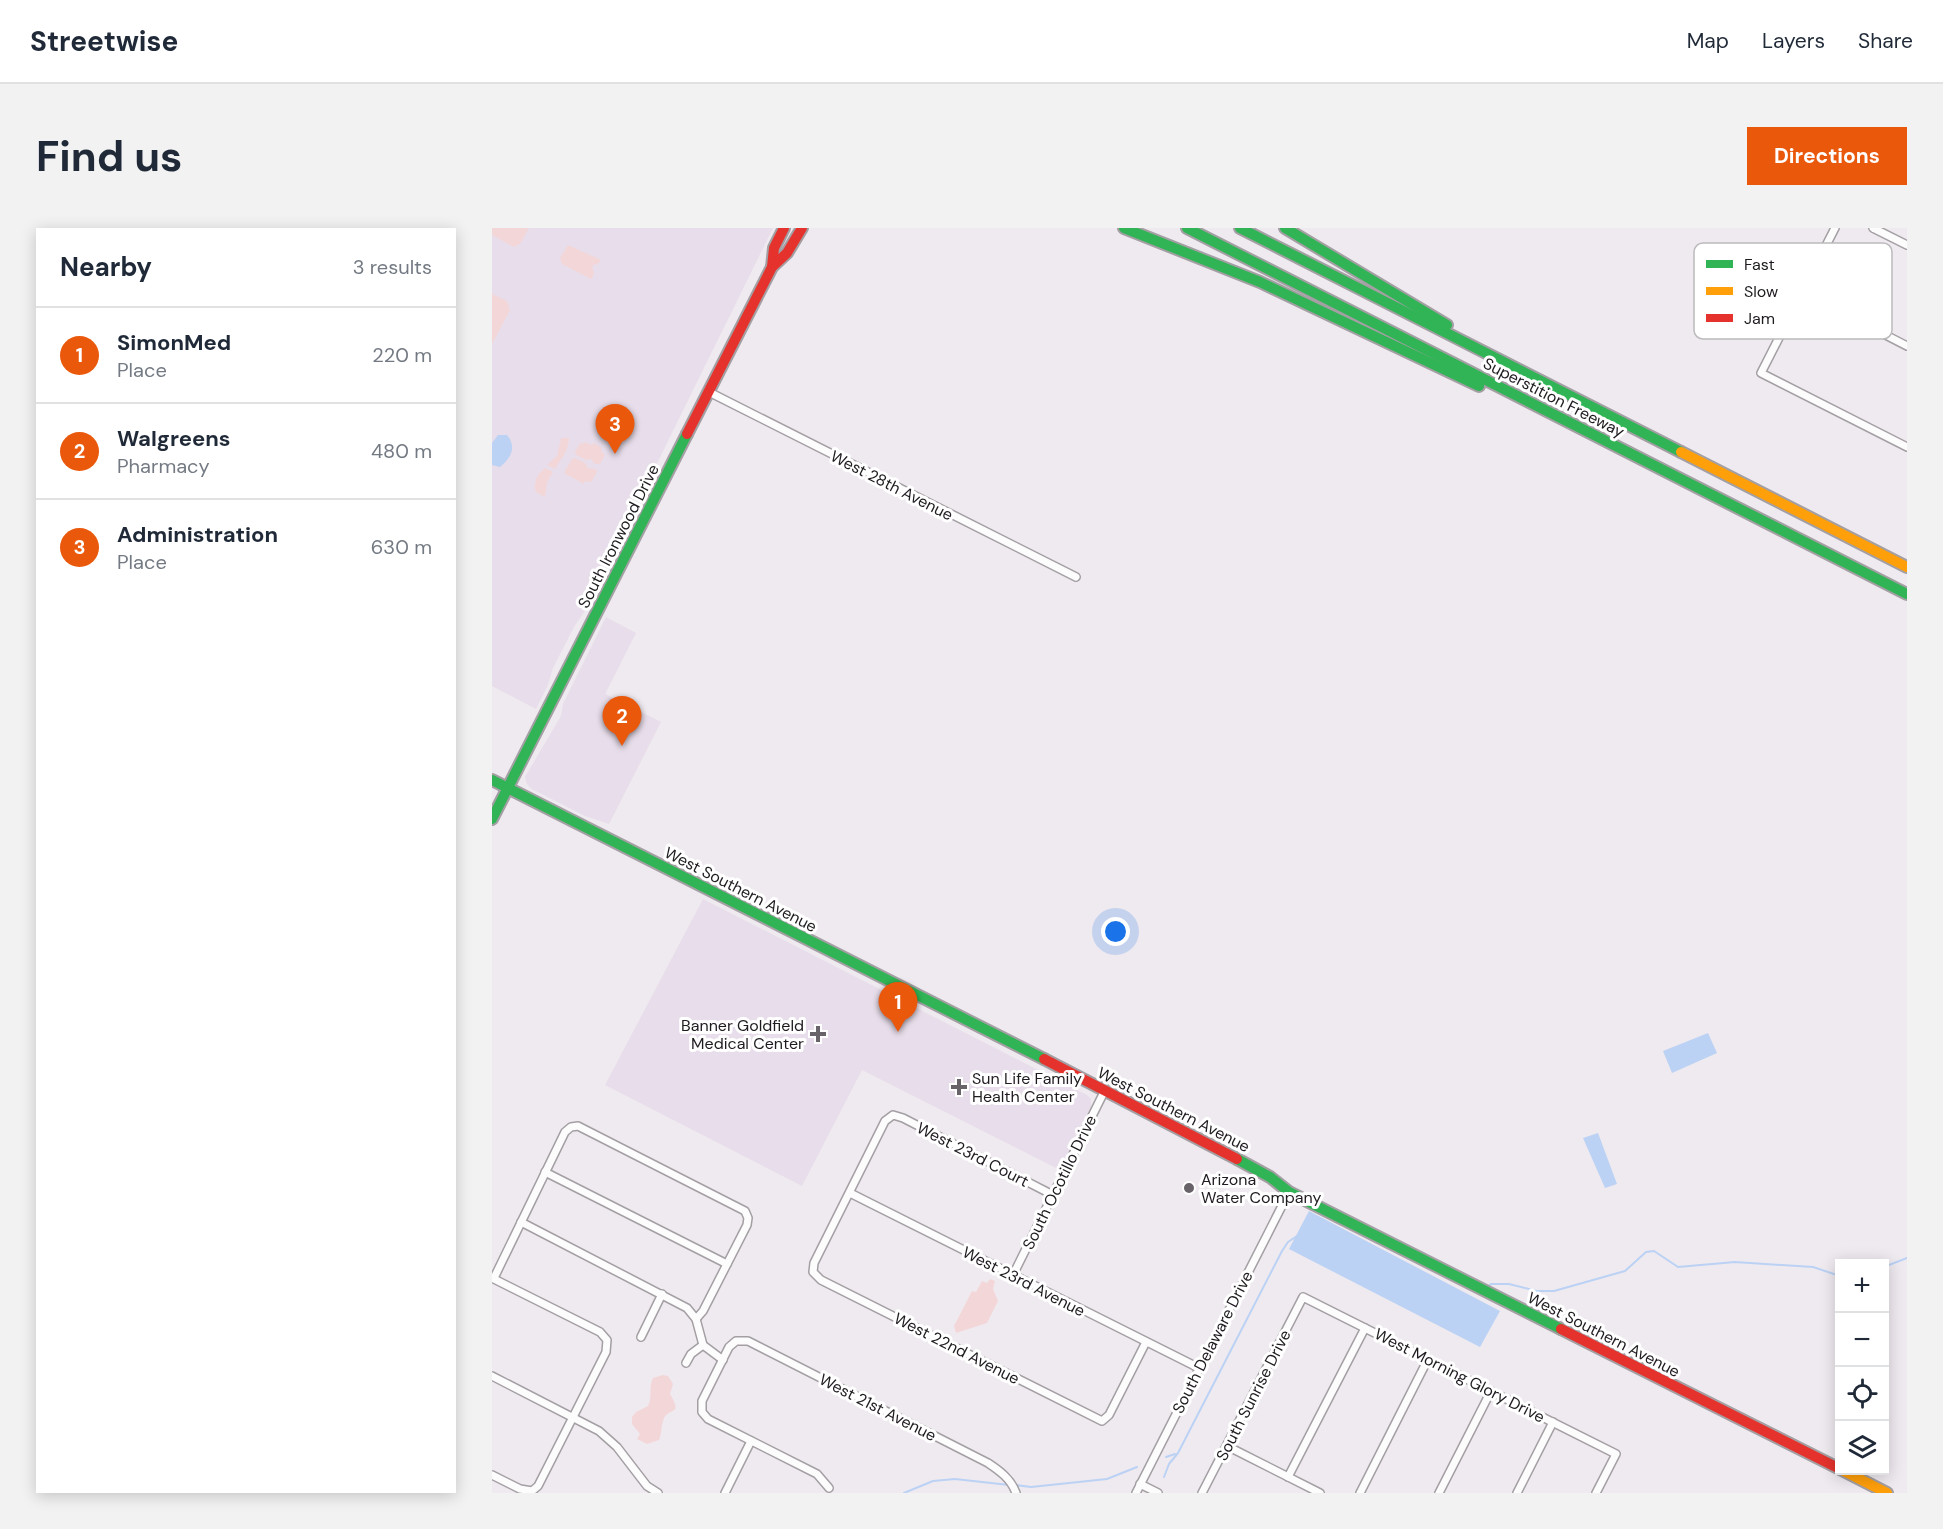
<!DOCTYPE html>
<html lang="en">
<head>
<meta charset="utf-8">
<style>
	body { margin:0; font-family:"DM Sans",sans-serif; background:#f2f2f3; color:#1f2937 }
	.controls { position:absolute; right:18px; bottom:18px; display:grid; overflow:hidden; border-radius:0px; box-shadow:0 3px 15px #0003 }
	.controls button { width:54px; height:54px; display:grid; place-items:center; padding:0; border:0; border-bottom:2px solid #e0e1e3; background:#fff; color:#1f2937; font:30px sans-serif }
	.you { position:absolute; left:624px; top:704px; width:21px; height:21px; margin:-15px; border:4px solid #fff; border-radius:50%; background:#1a73e8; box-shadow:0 0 0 9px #1a73e833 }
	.badge { display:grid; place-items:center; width:39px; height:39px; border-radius:50%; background:#ea580c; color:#fff; font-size:20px; font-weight:700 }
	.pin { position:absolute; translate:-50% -50px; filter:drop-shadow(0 2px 3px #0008) }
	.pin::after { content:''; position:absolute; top:32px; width:21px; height:18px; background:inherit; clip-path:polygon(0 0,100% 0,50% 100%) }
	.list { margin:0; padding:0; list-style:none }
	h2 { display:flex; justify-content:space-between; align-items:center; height:78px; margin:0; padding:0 24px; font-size:26px }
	h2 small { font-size:20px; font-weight:400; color:#747a83 }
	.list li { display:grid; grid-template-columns:39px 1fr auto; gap:18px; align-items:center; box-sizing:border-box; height:96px; padding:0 24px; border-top:2px solid #e0e1e3 }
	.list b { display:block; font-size:22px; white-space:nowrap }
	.list p { margin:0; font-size:20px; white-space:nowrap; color:#747a83 }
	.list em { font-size:20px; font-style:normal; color:#747a83 }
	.icon { flex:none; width:33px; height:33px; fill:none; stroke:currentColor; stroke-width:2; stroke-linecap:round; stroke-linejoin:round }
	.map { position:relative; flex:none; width:1415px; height:1265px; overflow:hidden; border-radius:0px }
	header { display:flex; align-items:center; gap:36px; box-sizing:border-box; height:84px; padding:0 30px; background:#fff; border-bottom:2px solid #e0e1e3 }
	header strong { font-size:28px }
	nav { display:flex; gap:33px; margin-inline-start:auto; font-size:21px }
	.intro { display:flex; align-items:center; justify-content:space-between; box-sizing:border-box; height:144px; padding:0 36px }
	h1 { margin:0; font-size:42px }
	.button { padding:15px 27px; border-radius:0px; background:#ea580c; color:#fff; font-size:21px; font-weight:700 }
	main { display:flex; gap:36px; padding:0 36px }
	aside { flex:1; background:#fff; border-radius:0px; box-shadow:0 3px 15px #0003 }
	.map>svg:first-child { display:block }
	.built { fill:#e8ddea }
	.green { fill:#f3d7d8 }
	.water { fill:#bbd2f4 }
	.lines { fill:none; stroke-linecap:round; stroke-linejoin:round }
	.stream { stroke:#bbd2f4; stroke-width:2 }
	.street-casing { stroke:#a39fa3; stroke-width:10 }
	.fast-casing { stroke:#a39fa3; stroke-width:14 }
	.slow-casing { stroke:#a39fa3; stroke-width:14 }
	.jam-casing { stroke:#a39fa3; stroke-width:14 }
	.street { stroke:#fdfcfd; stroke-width:7 }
	.fast { stroke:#30b455; stroke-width:10 }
	.slow { stroke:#ff9f0a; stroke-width:10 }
	.jam { stroke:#e5322d; stroke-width:10 }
	.poi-dot { fill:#676368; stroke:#fff; stroke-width:2 }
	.labels { text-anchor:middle; stroke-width:6; stroke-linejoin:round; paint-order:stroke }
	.street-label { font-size:16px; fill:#1e1a1f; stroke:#fff }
	.poi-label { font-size:16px; fill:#1e1a1f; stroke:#fff; text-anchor:start }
	.key { fill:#fff; stroke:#bcbabc; stroke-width:1.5 }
	.key-label { font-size:16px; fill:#1e1a1f }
</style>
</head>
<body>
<header>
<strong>Streetwise</strong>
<nav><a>Map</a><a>Layers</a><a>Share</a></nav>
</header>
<div class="intro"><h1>Find us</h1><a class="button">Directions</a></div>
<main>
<aside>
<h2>Nearby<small>3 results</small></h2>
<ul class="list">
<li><span class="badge">1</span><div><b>SimonMed</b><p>Place</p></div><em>220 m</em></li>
<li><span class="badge">2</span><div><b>Walgreens</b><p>Pharmacy</p></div><em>480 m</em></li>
<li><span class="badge">3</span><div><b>Administration</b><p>Place</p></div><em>630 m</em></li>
</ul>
</aside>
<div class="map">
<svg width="1415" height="1265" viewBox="0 0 1415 1265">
	<rect width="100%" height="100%" fill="#efeaf0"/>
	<!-- built -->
	<g class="built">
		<path d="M0,0h281l-142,288 -9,23 -32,64 -16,24 -21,41 -5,17 -12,24 -44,-23z"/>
		<path d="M114,389l30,16 -31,61 56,28 -52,102 -24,-8 -53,-27 -5,-5 -2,-7 36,-61 2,-12z"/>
		<path d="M211,671l384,196 4,4v9l-31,62 -198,-100 -60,116 -197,-101z"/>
	</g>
	<!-- green -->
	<g class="green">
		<path d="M0,0h37l-9,16 -6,3 -22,-12z"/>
		<path d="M76,17l33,15 -2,3 -7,3 2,8 -3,5 -29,-15 -2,-6z"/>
		<path d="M0,66l15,7 3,9 -18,34z"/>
		<path d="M69,210h8c-1,14 -7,19 -14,31l-8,-4 10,-9z"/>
		<path d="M92,214l8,3 2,-2 8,5 -1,3 4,4 -5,9h-5l-4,-5 -5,1 -10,-5 -1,-3 5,-9 3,1z"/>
		<path d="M83,230l10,5 3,5 8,1 1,3 -6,10 -6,-1 -1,3 -20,-11 8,-14z"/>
		<path d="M53,240l8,4 -6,10 -2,15 -9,-5c-3,-10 1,-17 9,-24z"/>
		<path d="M498,1051l5,2 -2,8 5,12 -11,22 -31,10 -2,-7 18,-35 4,1 6,-11 5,2z"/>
		<path d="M171,1147l5,1 5,8 -3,10c14,24 -2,11 -7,27 -2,6 -1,12 -4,19l-12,4 -10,-5 3,-5 -8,-10v-7l4,-5 12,-6c5,-10 0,-18 5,-28z"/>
	</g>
	<!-- water -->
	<g class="water">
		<path d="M6,207h9c10,12 4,23 -7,32l-8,-2v-22z"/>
		<path d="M1216,805l9,20 -45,20 -9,-22z"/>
		<path d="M1106,905l19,51 -12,4 -22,-50z"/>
		<path d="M817,983l191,100 -20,36 -191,-98z"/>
	</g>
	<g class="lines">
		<!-- stream -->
		<g class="stream">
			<path d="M1392,1039l23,-9"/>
			<path d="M994,1060l5,-4h18l28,7h17l71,-20 21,-19 8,-1 24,16 57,-5 78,5 27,9"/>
			<path d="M674,1229l9,-3"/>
			<path d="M672,1249l5,-13 9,-11 104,-202 6,-9 9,-6"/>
			<path d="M523,1257l16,2 76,-8 30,-12"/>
			<path d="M412,1265l29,-12 22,-2 54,6"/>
		</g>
		<!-- street casing -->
		<g class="street-casing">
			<g id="street">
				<path d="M1343,0l-74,145 146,74"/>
				<path d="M1381,0l34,17"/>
				<path d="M1310,64l105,54"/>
				<path d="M217,164l367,185"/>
				<path d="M53,944l182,92"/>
				<path d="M358,965l349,175"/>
				<path d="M561,967l-150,-77 -10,-3 -8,6 -71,142 -1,9 8,8 281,141 7,-6 37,-73"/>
				<path d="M29,994l166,86 9,11 7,26 20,15"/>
				<path d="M521,1047l92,-185"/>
				<path d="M0,1050l108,54 7,8 -1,12 -68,134 -6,5 -12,-2 -28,-14"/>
				<path d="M2,1050l71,-146 6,-5 7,-1 167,85 3,7 -1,7 -44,86 -7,8"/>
				<path d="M149,1109l21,-43"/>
				<path d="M194,1135l5,-9 12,-9"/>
				<path d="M0,1148l107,55 18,16 30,39 11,7"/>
				<path d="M735,1218l93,47"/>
				<path d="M796,1249l77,-149"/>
				<path d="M648,1256l18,9"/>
				<path d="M337,1260l-12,-14 -109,-55 -6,-7v-11l27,-54 7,-6h12l240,122c12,8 23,16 28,30"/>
				<path d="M233,1265l26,-52"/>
				<path d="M644,1265l153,-301"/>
				<path d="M710,1265l101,-196 313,157 -20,39"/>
				<path d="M868,1265l68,-134"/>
				<path d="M947,1265l52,-102"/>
				<path d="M1025,1265l36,-71"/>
			</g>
		</g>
		<!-- fast casing -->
		<g class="fast-casing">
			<g id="fast">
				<path d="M632,0l136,54 219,104"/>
				<path d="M695,0l720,366"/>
				<path d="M748,0l441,224"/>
				<path d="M793,0l162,97"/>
				<path d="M0,552l552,279"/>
				<path d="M0,591l195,-385"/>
				<path d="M745,931l33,18 19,15 272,137"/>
			</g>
		</g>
		<!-- slow casing -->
		<g class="slow-casing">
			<g id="slow">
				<path d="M1189,224l226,115"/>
				<path d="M1350,1242l45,23"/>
			</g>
		</g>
		<!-- jam casing -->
		<g class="jam-casing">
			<g id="jam">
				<path d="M280,39l2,-19 10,-20"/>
				<path d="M195,206l85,-167 15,-14 15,-25"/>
				<path d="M552,831l193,100"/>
				<path d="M1069,1101l279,140"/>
			</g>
		</g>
		<!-- street -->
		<use href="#street" class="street"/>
		<!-- fast -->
		<use href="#fast" class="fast"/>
		<!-- slow -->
		<use href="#slow" class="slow"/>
		<!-- jam -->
		<use href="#jam" class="jam"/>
	</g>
	<!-- markers -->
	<g class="poi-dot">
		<path d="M323 797h6v6h6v6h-6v6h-6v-6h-6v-6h6z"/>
		<path d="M464 850h6v6h6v6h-6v6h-6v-6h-6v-6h6z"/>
		<circle cx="697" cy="960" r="6"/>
	</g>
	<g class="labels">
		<!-- street labels -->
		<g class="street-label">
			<text transform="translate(1062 169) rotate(27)" y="6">Superstition Freeway</text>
			<text transform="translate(400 257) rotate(27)" y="6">West 28th Avenue</text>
			<text transform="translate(126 308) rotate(-63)" y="6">South Ironwood Drive</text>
			<text transform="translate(249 661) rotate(27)" y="6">West Southern Avenue</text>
			<text transform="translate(682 881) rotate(27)" y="6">West Southern Avenue</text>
			<text transform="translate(481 926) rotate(27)" y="6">West 23rd Court</text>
			<text transform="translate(567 954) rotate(-64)" y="6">South Ocotillo Drive</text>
			<text transform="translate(532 1053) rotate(27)" y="6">West 23rd Avenue</text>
			<text transform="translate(1112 1106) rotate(27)" y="6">West Southern Avenue</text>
			<text transform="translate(720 1114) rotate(-63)" y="6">South Delaware Drive</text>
			<text transform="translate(465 1120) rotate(27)" y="6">West 22nd Avenue</text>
			<text transform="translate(968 1147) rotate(27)" y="6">West Morning Glory Drive</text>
			<text transform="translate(761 1167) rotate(-63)" y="6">South Sunrise Drive</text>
			<text transform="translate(386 1179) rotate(27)" y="6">West 21st Avenue</text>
		</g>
		<!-- poi labels -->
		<g class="poi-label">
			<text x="312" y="803" text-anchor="end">Banner Goldfield<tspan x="312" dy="18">Medical Center</tspan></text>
			<text x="480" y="856">Sun Life Family<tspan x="480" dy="18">Health Center</tspan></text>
			<text x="709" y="957">Arizona<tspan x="709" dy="18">Water Company</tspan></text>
		</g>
	</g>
	<!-- legend -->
	<rect x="1202" y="15" width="198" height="96" rx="9" class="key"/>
	<rect x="1214" y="32" width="27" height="8" fill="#30b455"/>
	<rect x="1214" y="59" width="27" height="8" fill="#ff9f0a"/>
	<rect x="1214" y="86" width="27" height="8" fill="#e5322d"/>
	<g class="key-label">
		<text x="1252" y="42">Fast</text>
		<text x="1252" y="69">Slow</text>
		<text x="1252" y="96">Jam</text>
	</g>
</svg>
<div class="controls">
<button>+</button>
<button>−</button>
<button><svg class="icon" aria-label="locate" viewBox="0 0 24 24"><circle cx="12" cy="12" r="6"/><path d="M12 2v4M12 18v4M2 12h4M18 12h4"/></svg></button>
<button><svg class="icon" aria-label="layers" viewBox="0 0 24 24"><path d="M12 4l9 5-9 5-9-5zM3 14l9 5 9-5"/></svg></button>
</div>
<div class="you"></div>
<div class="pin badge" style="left:406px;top:804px">1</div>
<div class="pin badge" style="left:130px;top:518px">2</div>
<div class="pin badge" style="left:123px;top:226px">3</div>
</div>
</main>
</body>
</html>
